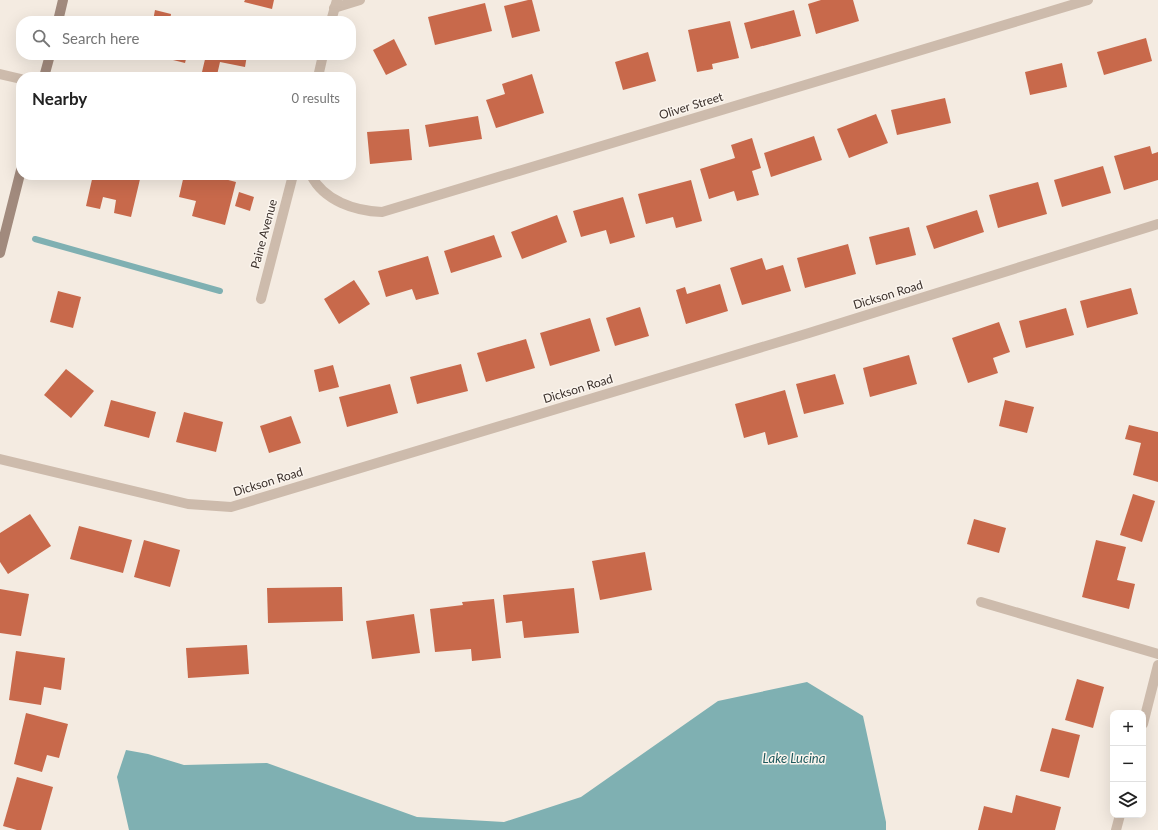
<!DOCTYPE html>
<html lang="en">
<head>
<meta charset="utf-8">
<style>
	body { margin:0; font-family:Lato,sans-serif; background:#f6f6f6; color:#222 }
	.controls { position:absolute; right:12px; bottom:12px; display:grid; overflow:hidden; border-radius:8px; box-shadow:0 4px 16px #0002 }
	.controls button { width:36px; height:36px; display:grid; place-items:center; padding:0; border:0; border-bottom:1px solid #e0e0e0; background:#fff; color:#222; font:20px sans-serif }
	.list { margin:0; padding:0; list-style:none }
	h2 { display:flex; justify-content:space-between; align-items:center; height:52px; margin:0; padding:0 16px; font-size:17px }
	h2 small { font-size:13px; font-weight:400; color:#767676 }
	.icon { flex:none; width:22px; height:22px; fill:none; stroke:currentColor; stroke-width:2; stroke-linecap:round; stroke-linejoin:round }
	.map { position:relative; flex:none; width:1158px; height:830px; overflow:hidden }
	.search { position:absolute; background:#fff; box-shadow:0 4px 16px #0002; left:16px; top:16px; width:340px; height:44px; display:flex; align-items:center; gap:10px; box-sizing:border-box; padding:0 14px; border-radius:16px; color:#767676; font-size:15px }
	.panel { position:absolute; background:#fff; box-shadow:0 4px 16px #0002; left:16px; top:72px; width:340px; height:108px; border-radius:16px }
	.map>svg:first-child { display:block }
	.water { fill:#7fb0b2 }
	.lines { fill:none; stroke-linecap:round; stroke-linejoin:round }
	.stream { stroke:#7fb0b2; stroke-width:6 }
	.building { fill:#c8694b }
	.lane { stroke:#cdbbac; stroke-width:10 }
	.street { stroke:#cdbbac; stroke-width:10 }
	.secondary { stroke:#a18a7d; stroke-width:10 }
	.labels { text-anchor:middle; stroke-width:3; stroke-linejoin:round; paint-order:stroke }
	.street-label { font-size:12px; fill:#3b302b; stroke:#fbf5ee }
	.water-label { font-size:13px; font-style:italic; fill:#1f5a5e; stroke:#fbf5ee }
</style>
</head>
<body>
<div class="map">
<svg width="1158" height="830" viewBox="0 0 1158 830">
	<rect width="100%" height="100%" fill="#f4ebe1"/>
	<!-- water -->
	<path class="water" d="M807,682l56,34 23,106v8h-757l-12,-53 9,-27 22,4 36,11 83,-2 150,54 87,5 77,-25 137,-96z"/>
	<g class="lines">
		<!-- stream -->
		<path class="stream" d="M35,239l185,52"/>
	</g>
	<!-- building -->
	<g class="building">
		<path d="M245,0h29l-2,9 -28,-7z"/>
		<path d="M528,0h4l8,31 -28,7 -8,-32z"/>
		<path d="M821,0h32l6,21 -43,13 -8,-30z"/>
		<path d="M485,3l7,28 -57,14 -7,-28z"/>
		<path d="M155,10l16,4 -1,7h-17z"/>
		<path d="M794,10l7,26 -50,13 -7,-26z"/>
		<path d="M730,21l9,37 -27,6 1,5 -16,3 -9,-42z"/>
		<path d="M1146,38l6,23 -48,14 -7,-23z"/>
		<path d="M394,39l13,26 -21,10 -13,-25z"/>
		<path d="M648,52l8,29 -33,9 -8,-28z"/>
		<path d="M153,55h34l-2,8z"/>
		<path d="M206,55h41l-2,12 -25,-5 -3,13 -15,-3z"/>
		<path d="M1062,63l5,24 -37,8 -5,-23z"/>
		<path d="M532,74l12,39 -48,15 -10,-28 19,-6 -3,-10z"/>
		<path d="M945,98l6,25 -54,12 -6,-25z"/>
		<path d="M876,114l12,29 -39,15 -12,-29z"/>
		<path d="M478,116l4,23 -53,8 -4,-22z"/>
		<path d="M409,129l3,31 -42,4 -3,-32z"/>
		<path d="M814,136l8,24 -51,17 -7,-24z"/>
		<path d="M752,138l9,30 -9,3 7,24 -22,6 -3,-10 -25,8 -9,-30 35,-11 -4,-13z"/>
		<path d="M1150,146l2,8 6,-2v28l-34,10 -10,-34z"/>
		<path d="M1103,166l8,27 -49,14 -8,-27z"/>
		<path d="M93,175h48l-10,42 -17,-4 2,-13 -13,-3 -3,12 -14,-3z"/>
		<path d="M184,175h25l27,7 -11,43 -33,-9 4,-15 -17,-4z"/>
		<path d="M691,180l11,41 -26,7 -3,-11 -27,7 -8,-30z"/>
		<path d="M1038,182l9,32 -49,14 -9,-33z"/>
		<path d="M239,192l15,5 -4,14 -15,-5z"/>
		<path d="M623,197l12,40 -25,7 -4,-14 -25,7 -8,-26z"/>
		<path d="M977,210l7,22 -50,17 -8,-23z"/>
		<path d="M557,215l10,27 -45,17 -11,-27z"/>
		<path d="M909,227l7,28 -40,10 -7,-28z"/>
		<path d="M494,235l8,22 -51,16 -7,-22z"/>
		<path d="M848,244l8,30 -51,14 -8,-30z"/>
		<path d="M428,256l11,38 -23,6 -4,-11 -26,8 -8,-26z"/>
		<path d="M762,258l4,12 17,-5 8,26 -49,14 -12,-37z"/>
		<path d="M354,280l16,24 -31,20 -15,-25z"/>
		<path d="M720,284l8,27 -42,13 -10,-34 9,-3 2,7z"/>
		<path d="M1131,288l7,26 -51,14 -7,-27z"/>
		<path d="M58,291l23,6 -8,31 -23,-6z"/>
		<path d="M640,307l9,29 -34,10 -9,-28z"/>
		<path d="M1066,308l8,27 -48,13 -7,-27z"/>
		<path d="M590,318l10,33 -50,15 -10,-33z"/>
		<path d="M999,322l11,30 -17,6 5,15 -30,10 -16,-45z"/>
		<path d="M526,339l9,29 -49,14 -9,-29z"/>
		<path d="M909,355l8,29 -47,13 -7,-29z"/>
		<path d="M461,364l7,27 -51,13 -7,-27z"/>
		<path d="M333,365l6,22 -20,5 -5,-22z"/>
		<path d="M66,369l28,22 -23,27 -27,-23z"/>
		<path d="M835,374l9,30 -40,10 -8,-30z"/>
		<path d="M390,384l8,29 -51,14 -8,-30z"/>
		<path d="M785,390l13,47 -30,8 -3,-13 -21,6 -9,-34z"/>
		<path d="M111,400l45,12 -7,26 -45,-12z"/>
		<path d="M1005,400l29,7 -7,26 -28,-7z"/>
		<path d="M184,412l39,10 -7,30 -40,-10z"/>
		<path d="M291,416l10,27 -32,10 -9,-27z"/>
		<path d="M1129,425l29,7v50l-25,-7 8,-32 -16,-4z"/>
		<path d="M1133,494l22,7 -13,41 -22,-7z"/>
		<path d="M30,514l21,32 -43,28 -8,-12v-29z"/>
		<path d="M974,519l32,9 -7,25 -32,-9z"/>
		<path d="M79,526l53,14 -9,33 -53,-14z"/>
		<path d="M144,540l36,10 -10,37 -36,-10z"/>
		<path d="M1096,540l30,7 -9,33 18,4 -6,25 -47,-12z"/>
		<path d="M645,552l7,38 -52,10 -8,-39z"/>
		<path d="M342,587l1,34 -75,2 -1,-35z"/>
		<path d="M574,588l5,45 -55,5 -2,-17 -16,2 -3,-28z"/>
		<path d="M0,589l29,5 -8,42 -21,-3z"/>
		<path d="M494,599l7,59 -29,3 -1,-12 -36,3 -5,-43 33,-4 -1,-3z"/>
		<path d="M414,614l6,39 -48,6 -6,-38z"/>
		<path d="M247,645l2,29 -61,4 -2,-30z"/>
		<path d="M16,651l49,7 -4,32 -17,-3 -3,18 -32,-5z"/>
		<path d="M1077,679l27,8 -11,41 -28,-8z"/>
		<path d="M26,713l42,11 -9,34 -12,-3 -5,17 -28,-8z"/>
		<path d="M1052,728l28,7 -11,43 -29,-7z"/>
		<path d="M17,777l36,10 -12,43h-24l-14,-4z"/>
		<path d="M1016,795l45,12 -6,23h-77l6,-24 28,7z"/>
	</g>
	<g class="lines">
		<!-- lane -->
		<path class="lane" d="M981,602l177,52"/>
		<!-- street -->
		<g class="street">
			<path d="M334,8l26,-8"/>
			<path d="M331,21l6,-21"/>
			<path d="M0,74l21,5"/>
			<path d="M318,77l5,-22"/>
			<path d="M311,175c13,26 44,36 71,37l706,-212"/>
			<path d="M261,299l32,-124"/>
			<path d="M0,459l188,45 43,3 578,-174 349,-109"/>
			<path d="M1143,724l15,-59"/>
			<path d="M1116,830l4,-15"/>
		</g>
		<!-- secondary -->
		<g class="secondary">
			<path d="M58,21l5,-21"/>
			<path d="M44,77l6,-22"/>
			<path d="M0,253l21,-83"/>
		</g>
	</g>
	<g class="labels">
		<!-- street labels -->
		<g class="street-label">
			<text transform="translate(691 106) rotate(-17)" y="4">Oliver Street</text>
			<text transform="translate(264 234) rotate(-75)" y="4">Paine Avenue</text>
			<text transform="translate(888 295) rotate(-17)" y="4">Dickson Road</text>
			<text transform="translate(578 389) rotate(-17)" y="4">Dickson Road</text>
			<text transform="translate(268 482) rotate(-17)" y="4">Dickson Road</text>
		</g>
		<!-- water labels -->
		<g class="water-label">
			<text x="794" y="763">Lake Lucina</text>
		</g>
	</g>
</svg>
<div class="controls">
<button>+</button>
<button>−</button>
<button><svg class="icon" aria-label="layers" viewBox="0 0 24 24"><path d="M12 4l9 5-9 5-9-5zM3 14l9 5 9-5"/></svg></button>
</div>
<div class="search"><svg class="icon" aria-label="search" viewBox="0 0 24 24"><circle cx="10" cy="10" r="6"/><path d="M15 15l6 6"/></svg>Search here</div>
<section class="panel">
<h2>Nearby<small>0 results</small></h2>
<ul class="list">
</ul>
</section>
</div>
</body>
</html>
